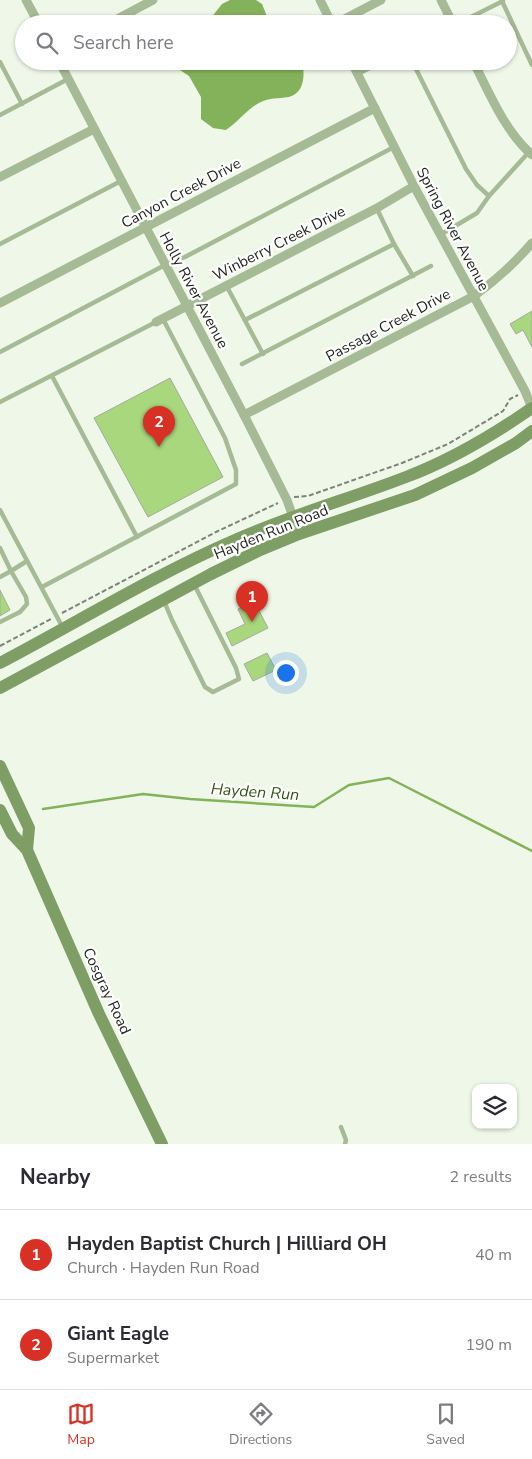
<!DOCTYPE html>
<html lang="en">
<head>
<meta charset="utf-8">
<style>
	body { margin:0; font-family:"Nunito Sans",sans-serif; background:#f7f7f7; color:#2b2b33 }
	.controls { position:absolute; right:15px; bottom:15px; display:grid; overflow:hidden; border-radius:10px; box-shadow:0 1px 4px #0004 }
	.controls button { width:45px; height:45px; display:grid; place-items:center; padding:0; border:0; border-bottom:1px solid #e1e1e2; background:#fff; color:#2b2b33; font:25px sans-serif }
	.you { position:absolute; left:285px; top:672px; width:18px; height:18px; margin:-12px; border:4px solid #fff; border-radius:50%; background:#1a73e8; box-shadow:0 0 0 8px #1a73e833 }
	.badge { display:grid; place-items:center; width:32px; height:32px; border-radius:50%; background:#d93025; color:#fff; font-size:16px; font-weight:700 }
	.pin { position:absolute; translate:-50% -41px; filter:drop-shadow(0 1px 2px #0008) }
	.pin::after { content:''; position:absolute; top:26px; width:18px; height:15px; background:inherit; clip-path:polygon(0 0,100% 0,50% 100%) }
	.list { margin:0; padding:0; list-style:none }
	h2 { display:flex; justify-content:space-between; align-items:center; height:65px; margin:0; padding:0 20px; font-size:21px }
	h2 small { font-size:16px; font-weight:400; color:#7c7c81 }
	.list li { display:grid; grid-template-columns:32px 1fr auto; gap:15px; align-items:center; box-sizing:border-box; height:90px; padding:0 20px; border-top:1px solid #e1e1e2 }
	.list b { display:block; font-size:19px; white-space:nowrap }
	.list p { margin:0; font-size:16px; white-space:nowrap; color:#7c7c81 }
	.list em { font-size:16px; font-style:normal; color:#7c7c81 }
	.icon { flex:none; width:28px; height:28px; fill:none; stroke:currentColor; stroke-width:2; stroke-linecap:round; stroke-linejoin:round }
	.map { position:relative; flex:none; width:532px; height:1144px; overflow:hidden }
	.search { position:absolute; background:#fff; box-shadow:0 1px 4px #0004; left:15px; right:15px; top:15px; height:55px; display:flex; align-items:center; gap:12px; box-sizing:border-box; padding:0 18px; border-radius:28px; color:#7c7c81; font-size:19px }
	.sheet { height:245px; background:#fff }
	nav { display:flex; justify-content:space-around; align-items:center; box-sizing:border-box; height:70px; border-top:1px solid #e1e1e2; background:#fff; font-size:14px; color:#7c7c81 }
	nav a { display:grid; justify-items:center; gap:2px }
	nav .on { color:#d93025 }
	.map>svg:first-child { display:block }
	.water { fill:#84b25a }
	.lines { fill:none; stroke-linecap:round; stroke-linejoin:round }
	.stream { stroke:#84b25a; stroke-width:2.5 }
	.building { fill:#a8d77e; stroke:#a3ab9d }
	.path { stroke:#7d8378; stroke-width:2; stroke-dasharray:5 2.5; stroke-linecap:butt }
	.lane { stroke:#a6bb95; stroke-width:4.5 }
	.street { stroke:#a6bb95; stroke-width:9 }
	.secondary { stroke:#7f9e66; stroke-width:12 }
	.labels { text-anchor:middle; stroke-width:4.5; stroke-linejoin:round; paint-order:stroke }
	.street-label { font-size:15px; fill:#1f231d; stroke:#fff }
	.water-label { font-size:16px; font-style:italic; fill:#365316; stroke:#fff }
</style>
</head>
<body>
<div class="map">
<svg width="532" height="1144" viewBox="0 0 532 1144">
	<rect width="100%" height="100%" fill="#eff8e8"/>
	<!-- water -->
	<g class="water">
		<path d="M230,0h26l6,4 8,20h-64l16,-20z"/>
		<path d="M145,61h157c3,13 3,32 -13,36 -12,2 -18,0 -30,6 -13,7 -21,19 -33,27l-13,-2 -12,-9v-22l-12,-21 -12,-8 -14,-3 -13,1z"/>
	</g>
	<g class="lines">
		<!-- stream -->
		<path class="stream" d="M43,809l100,-15 47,5 124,8 35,-22 40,-7 143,73"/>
	</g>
	<!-- building -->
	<g class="building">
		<path d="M532,311v36l-9,-17 -7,4 -6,-10z"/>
		<path d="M170,378l53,99 -75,40 -54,-99z"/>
		<path d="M0,590l10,20 -10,6z"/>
		<path d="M254,601l14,27 -36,18 -6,-13 19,-9 -7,-15z"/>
		<path d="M267,653l9,17 -23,11 -9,-17z"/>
	</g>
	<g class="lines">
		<!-- path -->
		<g class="path">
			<path d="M294,497l14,-1 94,-33 46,-19 55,-33 7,-12 8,-4"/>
			<path d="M62,613l156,-82 60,-28"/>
			<path d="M0,646l51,-27"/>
		</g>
		<!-- lane -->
		<g class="lane">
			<path d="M502,1l30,64"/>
			<path d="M457,24l46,-23"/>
			<path d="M412,61l54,108 11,16 12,11"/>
			<path d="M0,62l22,42"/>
			<path d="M358,74l25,-13"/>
			<path d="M0,115l68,-36"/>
			<path d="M377,209l17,35 19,32"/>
			<path d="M440,235l37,-22 12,-17 40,-44"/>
			<path d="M0,244l121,-63"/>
			<path d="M226,285l37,69"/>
			<path d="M245,320l149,-76"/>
			<path d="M0,352l165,-87 20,-8 209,-110"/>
			<path d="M242,364l189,-98"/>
			<path d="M52,376l85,161"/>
			<path d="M0,402l156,-80"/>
			<path d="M0,510l63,118"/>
			<path d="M0,548l11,23 16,-10"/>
			<path d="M0,577l11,-6 15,26 1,7 -7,8 -20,10"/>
			<path d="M42,587l194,-103v-14l-11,-32 -62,-119"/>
			<path d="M164,601l8,19 33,67 8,5 26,-13 -3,-11 -42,-84"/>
			<path d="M341,1127l5,13 -1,4"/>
		</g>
		<!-- street -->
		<g class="street">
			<path d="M26,0l13,24"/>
			<path d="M320,0l12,24"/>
			<path d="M441,0l12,24"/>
			<path d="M108,24l45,-24"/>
			<path d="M335,24l46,-24"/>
			<path d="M59,61l185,354 43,85 12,34"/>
			<path d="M351,61l63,125 111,205 7,17"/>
			<path d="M473,61c17,33 31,69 59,94"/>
			<path d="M0,177l94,-48"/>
			<path d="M0,303l375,-195"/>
			<path d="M156,322l221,-114 37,-22"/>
			<path d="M244,415l230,-119c22,-16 40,-32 58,-53"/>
		</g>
		<!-- secondary -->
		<g class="secondary">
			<path d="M0,663c78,-41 154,-88 235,-123 56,-25 114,-41 171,-63 45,-17 87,-42 126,-69"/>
			<path d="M0,688l211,-114 47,-23 41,-17 116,-39 57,-27 44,-25 16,-12"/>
			<path d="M0,766l29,62 -2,22"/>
			<path d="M0,810l12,24 15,16 72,164 63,130"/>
		</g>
	</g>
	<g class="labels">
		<!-- street labels -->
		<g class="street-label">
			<text transform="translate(181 193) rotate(-28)" y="5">Canyon Creek Drive</text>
			<text transform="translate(453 229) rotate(62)" y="5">Spring River Avenue</text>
			<text transform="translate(279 243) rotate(-27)" y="5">Winberry Creek Drive</text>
			<text transform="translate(194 290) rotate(62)" y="5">Holly River Avenue</text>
			<text transform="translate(388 325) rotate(-28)" y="5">Passage Creek Drive</text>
			<text transform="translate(271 532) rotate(-22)" y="5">Hayden Run Road</text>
			<text transform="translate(107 991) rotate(65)" y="5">Cosgray Road</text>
		</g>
		<!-- water labels -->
		<g class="water-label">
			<text transform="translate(255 791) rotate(4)" y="6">Hayden Run</text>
		</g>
	</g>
</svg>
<div class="controls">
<button><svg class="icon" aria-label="layers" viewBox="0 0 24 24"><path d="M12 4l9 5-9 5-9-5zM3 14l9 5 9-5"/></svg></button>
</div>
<div class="you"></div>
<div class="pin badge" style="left:252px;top:622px">1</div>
<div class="pin badge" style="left:159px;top:447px">2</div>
<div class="search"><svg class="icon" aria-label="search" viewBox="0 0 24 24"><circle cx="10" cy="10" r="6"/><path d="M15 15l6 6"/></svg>Search here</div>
</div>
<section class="sheet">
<h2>Nearby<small>2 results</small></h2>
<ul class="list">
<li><span class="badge">1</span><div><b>Hayden Baptist Church | Hilliard OH</b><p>Church · Hayden Run Road</p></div><em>40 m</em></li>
<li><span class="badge">2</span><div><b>Giant Eagle</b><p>Supermarket</p></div><em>190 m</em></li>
</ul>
</section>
<nav>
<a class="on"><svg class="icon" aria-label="map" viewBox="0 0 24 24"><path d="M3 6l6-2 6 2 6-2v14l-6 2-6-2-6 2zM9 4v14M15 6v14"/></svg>Map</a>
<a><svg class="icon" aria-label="directions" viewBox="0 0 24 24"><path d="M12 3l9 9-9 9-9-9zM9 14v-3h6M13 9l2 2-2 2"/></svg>Directions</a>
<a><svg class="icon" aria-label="saved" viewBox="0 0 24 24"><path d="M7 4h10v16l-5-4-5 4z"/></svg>Saved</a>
</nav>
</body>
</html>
